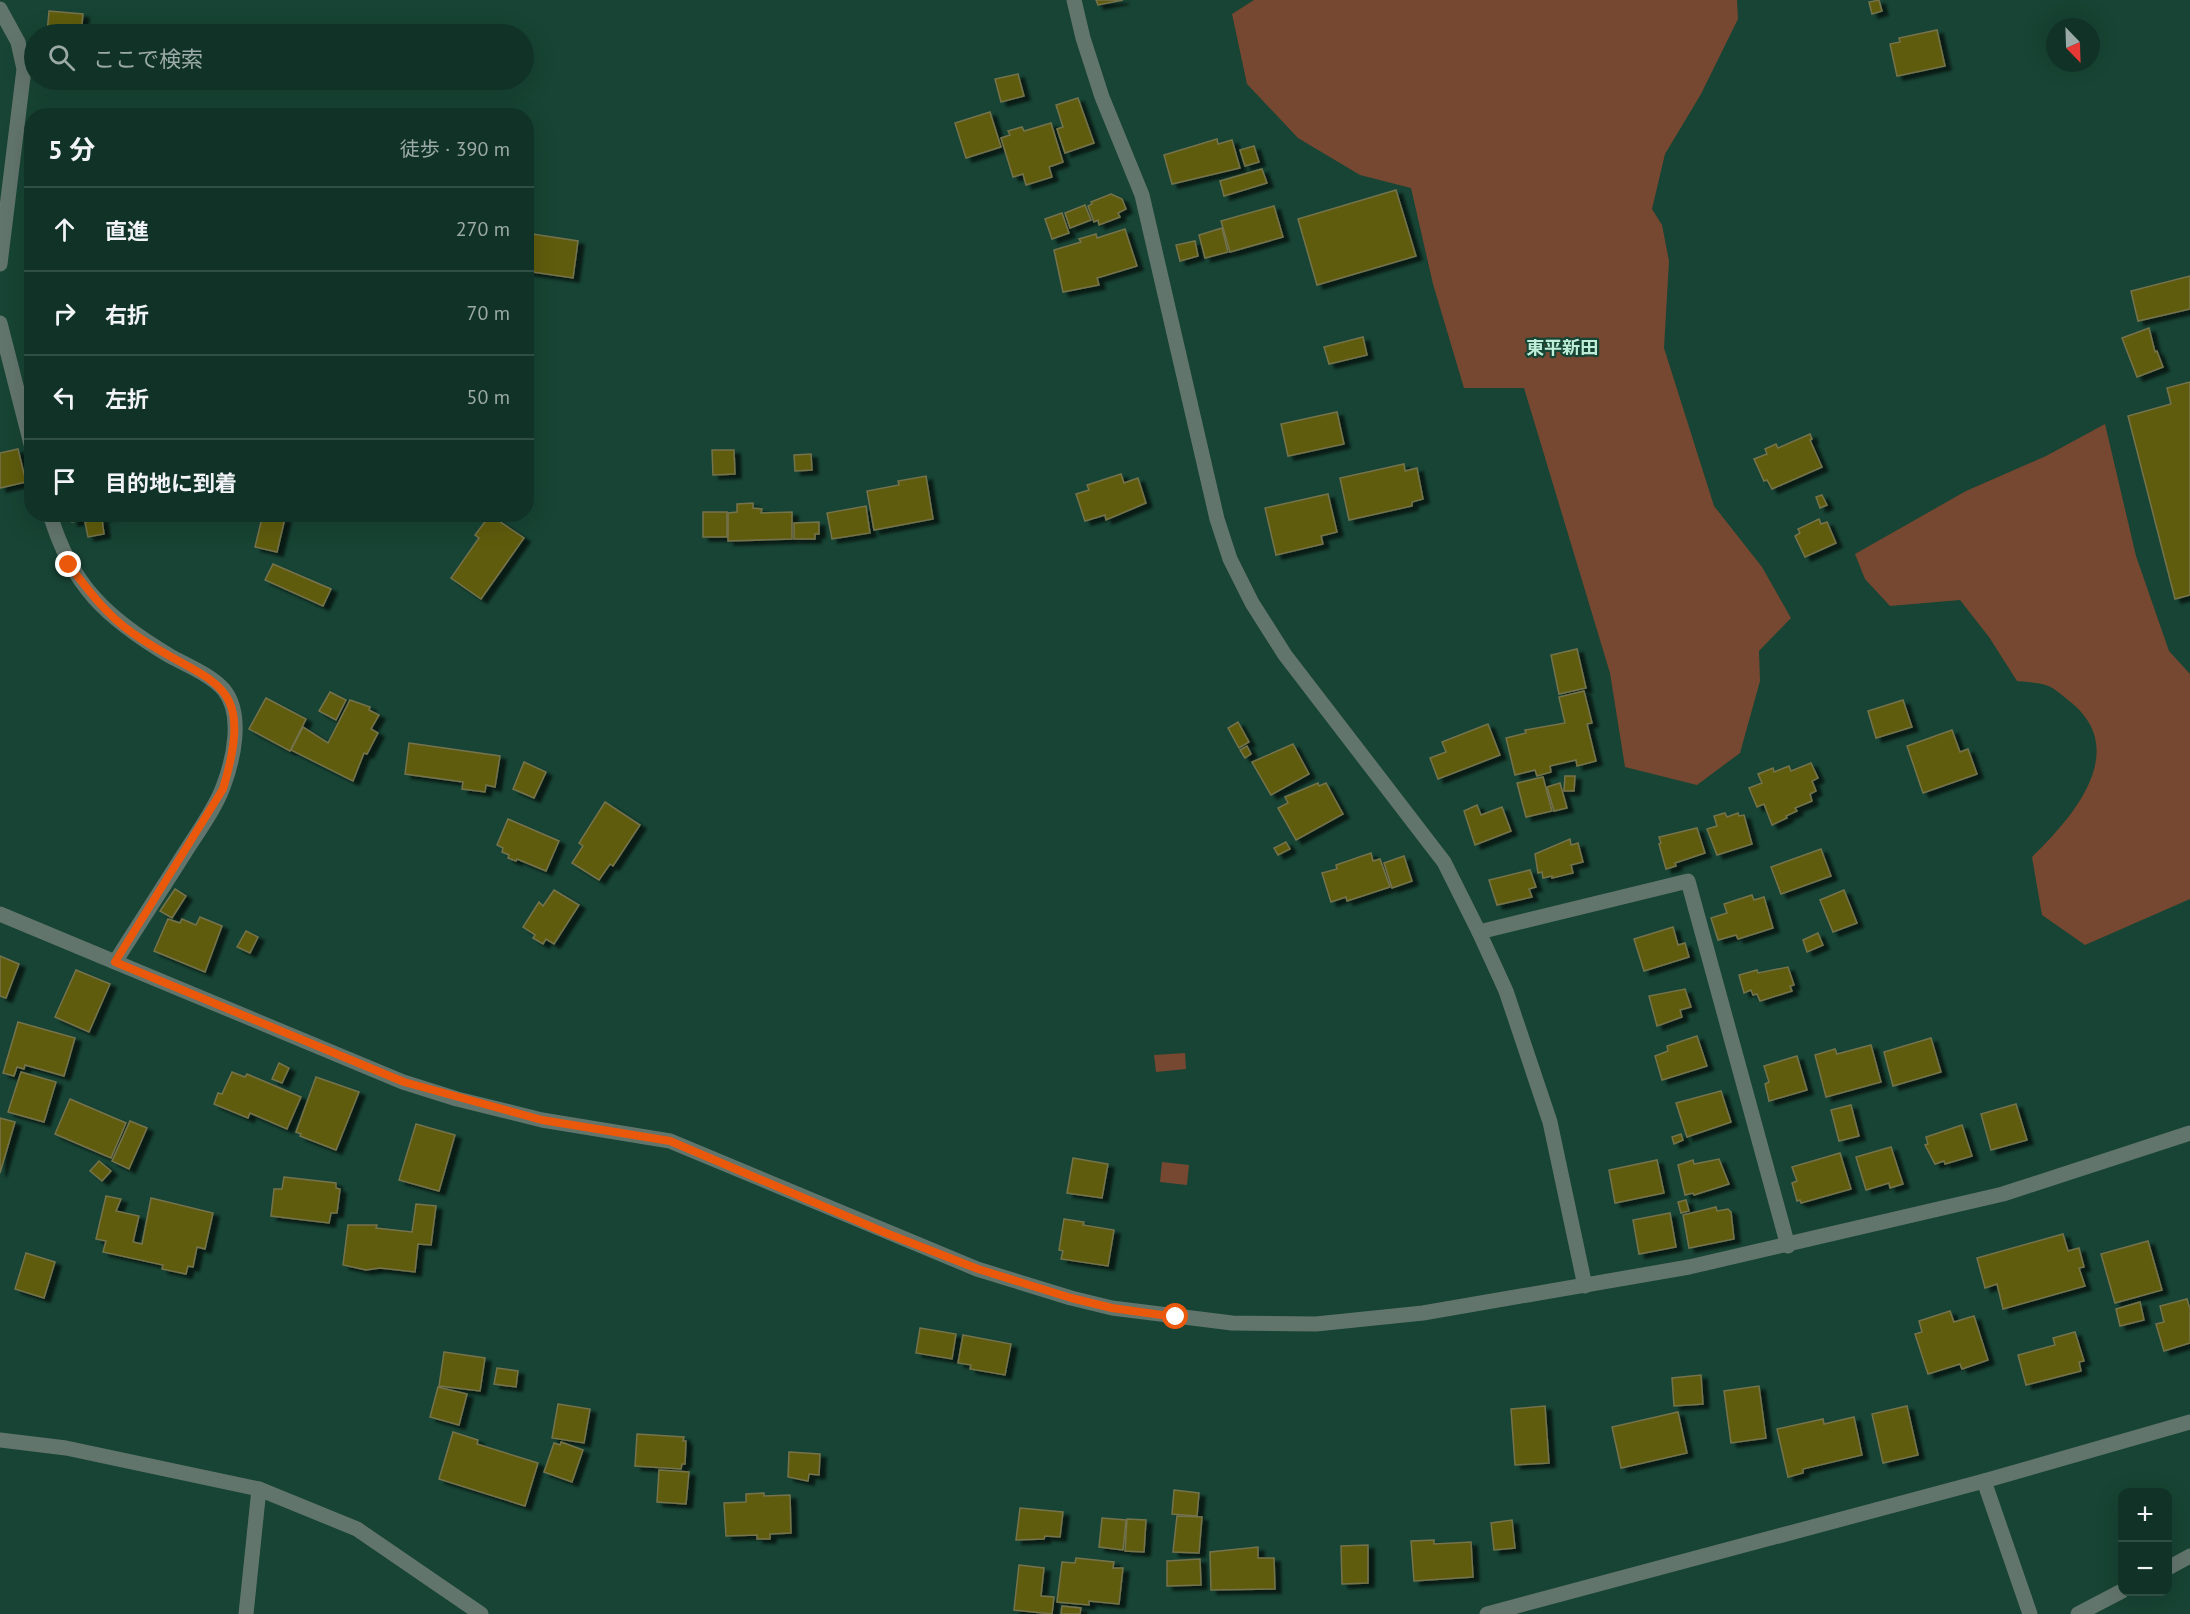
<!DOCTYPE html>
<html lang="ja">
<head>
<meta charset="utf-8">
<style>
	body { margin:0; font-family:"PT Sans","Noto Sans JP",sans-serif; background:#1e3f33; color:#f1f3f6 }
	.controls { position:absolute; right:18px; bottom:18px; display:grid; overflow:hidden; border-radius:12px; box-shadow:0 6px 24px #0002 }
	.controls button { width:54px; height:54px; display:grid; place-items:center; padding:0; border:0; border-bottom:2px solid #304e44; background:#113327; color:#f1f3f6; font:30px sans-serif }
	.compass { position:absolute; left:2046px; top:18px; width:54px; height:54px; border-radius:50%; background:#113327; box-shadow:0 6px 24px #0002; rotate:157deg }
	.stop { position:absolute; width:18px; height:18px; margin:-14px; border:4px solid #ea580c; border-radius:50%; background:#fff }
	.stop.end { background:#ea580c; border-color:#fff; box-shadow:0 2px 6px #0008 }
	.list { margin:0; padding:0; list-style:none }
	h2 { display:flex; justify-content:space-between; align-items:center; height:78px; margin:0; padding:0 24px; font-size:26px }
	h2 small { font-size:20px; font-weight:400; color:#9caaa7 }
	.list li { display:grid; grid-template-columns:39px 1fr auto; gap:18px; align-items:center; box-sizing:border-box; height:84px; padding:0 24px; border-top:2px solid #304e44 }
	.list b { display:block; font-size:22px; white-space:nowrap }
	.list em { font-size:20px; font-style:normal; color:#9caaa7 }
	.icon { flex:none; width:33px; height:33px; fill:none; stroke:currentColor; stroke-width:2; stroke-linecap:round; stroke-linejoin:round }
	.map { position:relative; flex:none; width:2190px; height:1614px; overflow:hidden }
	.search { position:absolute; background:#113327; box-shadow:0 6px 24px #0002; left:24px; top:24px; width:510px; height:66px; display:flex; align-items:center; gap:15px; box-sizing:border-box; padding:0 21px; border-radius:33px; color:#9caaa7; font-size:22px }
	.panel { position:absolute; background:#113327; box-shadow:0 6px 24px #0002; left:24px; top:108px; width:510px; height:414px; border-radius:24px }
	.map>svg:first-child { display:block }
	.green { fill:#774831 }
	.building { fill:#5f5b11; stroke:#75734c; stroke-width:1.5; filter:url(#shadow) }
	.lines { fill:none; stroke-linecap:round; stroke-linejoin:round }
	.minor { stroke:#62756d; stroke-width:15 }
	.tertiary { stroke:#62756d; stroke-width:15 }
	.route { stroke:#ea580c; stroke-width:8 }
	.labels { text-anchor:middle; stroke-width:4.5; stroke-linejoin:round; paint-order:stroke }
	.neighbourhood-label { font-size:18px; font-weight:bold; fill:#beeed8; stroke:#174434 }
</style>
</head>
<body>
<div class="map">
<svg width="2190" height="1614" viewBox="0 0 2190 1614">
	<defs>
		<filter id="shadow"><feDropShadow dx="6" dy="4" stdDeviation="1.5" flood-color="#0009"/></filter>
	</defs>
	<rect width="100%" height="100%" fill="#174434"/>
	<!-- green -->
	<g class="green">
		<path d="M1254,0h483l1,19 -37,75 -36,60 -13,55 10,16 7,36 -5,87 50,158 48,61 29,51 -32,33 1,30 -20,72 -43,32 -72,-18 -15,-94 -86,-285h-60l-31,-104 -22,-96 -51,-13 -62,-37 -51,-54 -15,-70z"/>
		<path d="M2105,424l31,132 33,95 21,23v225l-105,46 -43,-30 -10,-58c39,-38 98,-104 41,-153 -25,-21 -23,-20 -56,-23l-28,-44 -29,-37 -70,6 -25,-27 -10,-25 111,-63 80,-35z"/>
		<path d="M1185,1053l1,16 -30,3 -2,-17z"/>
		<path d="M1162,1162l27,3 -2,20 -27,-3z"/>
	</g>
	<!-- building -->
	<g class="building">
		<path d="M1096,0h27l-25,5z"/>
		<path d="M1879,0l3,11 -10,3 -3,-12z"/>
		<path d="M49,11l34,3 -2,20h-34z"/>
		<path d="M1937,30l8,36 -48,10 -7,-32 10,-2 -1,-4z"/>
		<path d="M1018,74l6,22 -23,6 -6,-23z"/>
		<path d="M1078,98l16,45 -29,10 -8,-24 6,-2 -7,-22z"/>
		<path d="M990,112l11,35 -35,11 -11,-35z"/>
		<path d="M1051,123l12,39 -14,5 3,10 -26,8 -3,-11 -10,3 -12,-39 9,-3 -2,-4 14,-4 2,4z"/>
		<path d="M1217,139l1,5 14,-4 8,28 -68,16 -8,-29z"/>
		<path d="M1254,146l5,16 -14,4 -5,-16z"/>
		<path d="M1262,169l5,14 -43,13 -4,-15z"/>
		<path d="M1396,190l20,66 -99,29 -19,-66z"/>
		<path d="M1111,194l11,5 4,10 -8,4 2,4 -21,8 -1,-5 -4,2 -6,-16 4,-2 -1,-2z"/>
		<path d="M1085,205l6,15 -21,8 -5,-15z"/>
		<path d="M1274,206l9,31 -53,15 -9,-31z"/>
		<path d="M1062,213l7,20 -17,6 -7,-20z"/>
		<path d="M1222,228l6,24 -23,6 -6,-23z"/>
		<path d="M1125,229l12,37 -40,12 2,7 -36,7 -9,-42 27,-8 -2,-3 17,-5 1,4z"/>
		<path d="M526,233l52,8 -5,37 -47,-7z"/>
		<path d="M1195,241l3,15 -18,5 -4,-16z"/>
		<path d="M2190,276v33l-52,12 -7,-30z"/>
		<path d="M2149,328l6,24 2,-1 6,16 -26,10 -15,-39z"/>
		<path d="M1363,337l4,18 -38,9 -5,-17z"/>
		<path d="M2190,382v213l-15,4 -47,-183 43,-12 -4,-16z"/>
		<path d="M1337,412l7,32 -56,12 -7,-32z"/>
		<path d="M1810,434l2,5 -2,1 12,27 -50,22 -5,-9 -3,1 -10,-22 13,-5 -2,-5 11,-5 2,4z"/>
		<path d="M18,449l8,33 -26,6v-35z"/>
		<path d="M712,450h22l1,24 -22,1z"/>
		<path d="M811,454l1,16 -17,1 -1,-16z"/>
		<path d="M1404,464l1,7 12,-3 6,31 -11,3v4l-63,14 -9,-42z"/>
		<path d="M1121,474l3,9 14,-5 8,25 -40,17 -1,-5 -20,6 -9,-27 13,-4 -2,-5z"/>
		<path d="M926,476l7,43 -59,11 -7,-39 32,-6 -1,-4z"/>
		<path d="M1328,494l9,38 -16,4 2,8 -47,11 -11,-47z"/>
		<path d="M1822,495l5,10 -7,3 -4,-11z"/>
		<path d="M753,503v5l9,1 -1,4 31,-1v27l-64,2v-28l9,-1v-8z"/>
		<path d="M866,506l4,27 -38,6 -5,-26z"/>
		<rect x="703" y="512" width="24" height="25"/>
		<path d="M71,514h43v1l-42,7z"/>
		<path d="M268,515l17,3 -8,34 -22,-5 7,-29 5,1z"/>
		<path d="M490,515l34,23 -43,61 -30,-21 28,-40 -4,-3z"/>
		<path d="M102,519l2,15 -16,3 -3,-15z"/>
		<path d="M1819,519l2,5 6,-2 9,21 -31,14 -10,-21 5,-3 -2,-4z"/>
		<path d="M819,522v12h-4v5h-21v-16z"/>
		<path d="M273,564l58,25 -8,17 -58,-26z"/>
		<path d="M1577,649l9,39 -27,6 -8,-39z"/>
		<path d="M1584,691l8,32 -5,1 9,37 -19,5 -1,-6 -26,6 1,6 -14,4 -2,-6 -20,5 -9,-37 20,-5 -1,-3 40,-7 -6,-26z"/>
		<path d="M330,692l16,8 -10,20 -17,-9z"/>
		<path d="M266,698l40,21 -16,32 -41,-22z"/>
		<path d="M350,700l20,7 -1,3 10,5 -8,14 7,4 -11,21 -3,-1 -11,28 -62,-31 12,-23 25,16z"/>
		<path d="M1903,700l9,27 -36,11 -8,-27z"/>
		<path d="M1238,722l11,20 -10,6 -11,-20z"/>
		<path d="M1488,724l12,31 -62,24 -8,-21 16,-6 -4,-10z"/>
		<path d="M1952,730l8,22 8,-3 9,25 -54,19 -16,-47z"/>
		<path d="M409,743l91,13 -5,31 -9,-2 -1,7 -23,-3 1,-7 -58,-8z"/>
		<path d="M1293,744l16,30 -38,21 -19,-33z"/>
		<path d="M1247,746l4,8 -6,4 -5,-8z"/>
		<path d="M524,762l22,10 -12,26 -21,-9z"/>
		<path d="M1811,763l7,15 -6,3 4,10 -6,3 2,7 -17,7 2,3 -11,5 1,2 -15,7 -8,-21 -7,3 -8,-19 13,-5 -4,-9 15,-6 1,4 15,-6 2,5z"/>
		<path d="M1565,776h10l-1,15h-10z"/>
		<path d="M1543,777l9,34 -26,6 -9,-34z"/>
		<path d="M1318,783l1,3 7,-3 17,31 -47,26 -18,-32 10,-5 -3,-6z"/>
		<path d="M1560,783l7,25 -13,3 -7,-24z"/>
		<path d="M605,802l35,23 -27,41 -3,-2 -11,16 -27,-17 11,-17 -4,-3z"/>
		<path d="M1477,805l4,10 21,-8 9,24 -36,14 -11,-34z"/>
		<path d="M1725,813l2,4 11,-4 1,3 5,-1 8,29 -35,11 -10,-26 10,-3 -3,-10z"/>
		<path d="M508,819l51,22 -13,30 -29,-12 -1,2 -8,-3 1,-3 -7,-3 1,-4 -6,-3z"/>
		<path d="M1697,828l8,25 -30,10 1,3 -10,3 -7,-25 2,-1 -2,-6z"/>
		<path d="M1570,839l1,6 7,-2 5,19 -12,3 2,8 -21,5v-2l-9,2 -1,-6 -4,1 -3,-19z"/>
		<path d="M1286,842l4,7 -12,6 -4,-7z"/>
		<path d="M1821,849l10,27 -50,18 -10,-27z"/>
		<path d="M1371,853l2,8 7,-2 10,28 -43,14 -1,-4 -15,5 -9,-29 15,-4 -1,-4z"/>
		<path d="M1404,856l8,25 -20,7 -8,-25z"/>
		<path d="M1530,870l6,17 -7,2 3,8 -35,8 -8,-25z"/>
		<path d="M175,889l11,7 -14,22 -12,-7z"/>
		<path d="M554,890l25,15 -25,39 -8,-5 -3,5 -10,-6 2,-3 -12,-8 16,-25 4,4z"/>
		<path d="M1844,890l13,33 -24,9 -13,-32z"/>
		<path d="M1752,895l2,5 10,-3 9,31 -35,11 -2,-4 -18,5 -7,-22 16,-5 -3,-9z"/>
		<path d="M200,917l22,9 -17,46 -51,-21 14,-32 12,4 2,-4 14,6z"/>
		<path d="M1673,927l5,18 7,-2 4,14 -45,14 -10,-32z"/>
		<path d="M246,931l12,6 -8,16 -13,-6z"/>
		<path d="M1818,933l5,12 -16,7 -4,-12z"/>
		<path d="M0,956l19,8 -13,34 -6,-2z"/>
		<path d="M1788,967l6,18 -4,1 2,5 -32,10 -3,-7 -4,1 -2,-5 -7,3 -5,-18 18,-5 1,3z"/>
		<path d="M76,970l34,14 -21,48 -34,-15z"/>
		<path d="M1685,989l6,18 -11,3 2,7 -25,9 -8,-30z"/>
		<path d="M18,1022l57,16 -11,38 -39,-11 -1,4 -7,-2 -3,9 -11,-3z"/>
		<path d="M1697,1036l10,30 -45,14 -7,-24 13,-5 -1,-5z"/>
		<path d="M1931,1038l10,34 -48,14 -9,-34z"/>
		<path d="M1871,1045l10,37 -55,15 -11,-42 20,-6 2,5z"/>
		<path d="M1797,1056l10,34 -38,11 -4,-17 4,-2 -5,-16z"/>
		<path d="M279,1063l10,5 -7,15 -10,-4z"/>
		<path d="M21,1072l35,10 -12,40 -36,-10z"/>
		<path d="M232,1072l13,5 2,-3 54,23 -14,32 -37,-16 -2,5 -34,-14 4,-11 4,1z"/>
		<path d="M316,1077l43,15 -23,58 -36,-14 1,-2 -5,-2z"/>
		<path d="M1721,1091l10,31 -44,15 -11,-34z"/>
		<path d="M70,1099l56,24 -15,35 -56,-24z"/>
		<path d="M2016,1104l11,36 -36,10 -10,-36z"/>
		<path d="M1851,1105l8,31 -20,5 -8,-31z"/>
		<path d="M0,1118l15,4 -15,51z"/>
		<path d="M130,1121l17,7 -18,41 -17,-8z"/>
		<path d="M416,1124l39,11 -16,56 -40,-11z"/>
		<path d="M1962,1125l10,31 -27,8 -1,-3 -9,3 -10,-19 3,-1 -2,-7z"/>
		<path d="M1681,1134l2,6 -9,4 -2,-7z"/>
		<path d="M1891,1147l12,37 -13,4 -1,-5 -23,7 -10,-33z"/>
		<path d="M1840,1153l11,36 -50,14 -1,-3 -3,1 -5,-18 5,-2 -5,-14z"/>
		<path d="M1073,1158l35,6 -6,34 -35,-5z"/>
		<path d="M1719,1159l10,25 -35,11 -1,-2 -8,2 -7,-30 15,-5 1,4z"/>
		<path d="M1657,1160l7,33 -49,10 -6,-33z"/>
		<path d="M99,1161l12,10 -9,10 -12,-10z"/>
		<path d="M284,1177l52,6v5l4,1 -3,24h-6l-2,10 -58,-7 3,-27h8z"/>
		<path d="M106,1196l15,3 -5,12 23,5 -6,26 9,2 9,-46 62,15 -8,36 -8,-2 -4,20 -5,-1 -2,8 -24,-5 1,-4 -60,-13 3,-11 -10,-2z"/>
		<path d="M1686,1200l3,11 -8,2 -3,-11z"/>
		<path d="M416,1204l20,2 -5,39 -13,-1 -3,28 -35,-4 -14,2 -23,-5 5,-40h29l-1,3 36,4z"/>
		<path d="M1716,1207l1,4 11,-2 3,3 3,27 -45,9 -6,-33z"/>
		<path d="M1670,1213l6,34 -37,7 -6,-34z"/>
		<path d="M1064,1219l20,3 -1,3 31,5 -6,36 -47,-7 2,-8 -4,-1z"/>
		<path d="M2063,1234l5,17 11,-3 5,19 -5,1 6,18 -82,23 -6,-25 -12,4 -8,-30z"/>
		<path d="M2148,1241l14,49 -47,13 -14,-49z"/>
		<path d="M26,1253l29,9 -11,36 -29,-9z"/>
		<path d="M2187,1299l3,10v34l-26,8 -8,-27 8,-2 -4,-16z"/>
		<path d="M2140,1302l4,18 -24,6 -4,-17z"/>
		<path d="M1950,1311l4,11 20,-6 14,44 -26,9 -2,-5 -32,10 -13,-40 7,-2 -3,-11z"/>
		<path d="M920,1328l36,6 -4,25 -36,-6z"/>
		<path d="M2075,1332l9,29 -5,1 2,9 -55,14 -8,-30 37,-10 -2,-7z"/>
		<path d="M963,1335l48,9 -6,31 -35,-6 1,-4 -13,-2z"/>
		<path d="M444,1352l41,6 -5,33 -41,-5z"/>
		<path d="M497,1368l21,3 -2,16 -22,-3z"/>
		<path d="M1701,1375l2,29 -29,2 -2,-28z"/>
		<path d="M1759,1386l7,52 -35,5 -7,-52z"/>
		<path d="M438,1387l29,7 -8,31 -29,-8z"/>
		<path d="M558,1404l32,5 -6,34 -32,-5z"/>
		<path d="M1545,1406l4,57 -34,2 -4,-56z"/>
		<path d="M1907,1406l11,49 -35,8 -11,-49z"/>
		<path d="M1678,1412l9,41 -66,15 -9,-41z"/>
		<path d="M1854,1417l8,38 -59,14v4l-15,4 -11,-48 46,-10 1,5z"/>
		<path d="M453,1432l25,8 -1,4 61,19 -13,43 -86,-27z"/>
		<path d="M637,1434l47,3 -1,4h3l-1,23h-3l-1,5 -46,-3z"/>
		<path d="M561,1442l22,8 -11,32 -28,-10 10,-29 6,2z"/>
		<path d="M789,1452l31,2 -1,21 -10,-1 -1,7 -20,-4z"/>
		<path d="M659,1470l30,2 -3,32 -29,-2z"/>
		<path d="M1174,1490l25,3 -2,23 -25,-2z"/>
		<path d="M764,1493v3l26,-1 1,38 -21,1v5h-13v-4l-31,1 -2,-33 22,-1v-8z"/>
		<path d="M1020,1508l43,4 -3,25 -15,-1 -1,3 -28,1z"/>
		<path d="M1177,1516l25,1 -3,36 -26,-1z"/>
		<path d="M1102,1518l24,2 -3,30 -24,-3z"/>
		<path d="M1127,1519l19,1 -2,32 -19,-1z"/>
		<path d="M1512,1520l3,28 -21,2 -3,-27z"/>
		<path d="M1434,1540v4l37,-2 2,35 -59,4 -3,-40z"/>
		<path d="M1368,1545v38l-26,1 -1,-38z"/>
		<path d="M1258,1547v11h16l1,31 -64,1 -1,-38z"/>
		<path d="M1076,1558l38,4 -1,6h10l-4,36 -30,-3v4l-32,-3 5,-40 13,1z"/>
		<path d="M1200,1559l1,26 -34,1v-25z"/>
		<path d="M1019,1565l25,3 -3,28 13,1 -2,17 -38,-4z"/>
		<path d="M1062,1606l19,2 -1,6h-19z"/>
	</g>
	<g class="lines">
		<!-- minor -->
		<g class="minor">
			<path d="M0,9l18,33 6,27 -24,195"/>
			<path d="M0,323l32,125"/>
			<path d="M50,514c21,72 58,105 120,142 18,10 41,19 54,34 20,25 9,71 -1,97 -9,24 -26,46 -39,67 -23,36 -46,72 -69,108"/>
			<path d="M1479,932l209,-51 100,365"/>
			<path d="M0,1440l66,8 193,41 98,40 124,85"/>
			<path d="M1984,1481l46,133"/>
			<path d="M2168,1568l22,-12"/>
			<path d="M246,1614l13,-125"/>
			<path d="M1487,1614l497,-133 206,-59"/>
			<path d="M2078,1614l44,-23"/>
		</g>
		<!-- tertiary -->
		<g class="tertiary">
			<path d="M1074,0l9,38 19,59 40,98 75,324 13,40 22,44 33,52 159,207 35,70 27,59 44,131 35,164"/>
			<path d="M0,914l403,168 54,17 85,21 128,21 307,128 94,29 41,10 120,15 84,1 107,-11 266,-46 314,-73 187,-61"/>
		</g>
	</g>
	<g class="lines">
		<!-- route -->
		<path class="route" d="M69,565c19,25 37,49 62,67 77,55 127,40 92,157l-108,173 289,120 138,38 128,21 216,92 92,36 93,29 41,10 64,9"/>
	</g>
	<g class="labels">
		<!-- neighbourhood labels -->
		<g class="neighbourhood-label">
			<text x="1562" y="354">東平新田</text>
		</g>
	</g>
</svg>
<div class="controls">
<button>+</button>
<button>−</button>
</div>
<svg class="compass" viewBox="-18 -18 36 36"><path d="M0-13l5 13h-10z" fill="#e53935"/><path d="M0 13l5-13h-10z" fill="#9caaa7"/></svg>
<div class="stop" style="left:1176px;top:1317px"></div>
<div class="stop end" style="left:69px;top:565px"></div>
<div class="search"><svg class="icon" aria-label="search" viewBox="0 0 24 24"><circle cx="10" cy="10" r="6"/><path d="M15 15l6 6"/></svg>ここで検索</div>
<section class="panel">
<h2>5 分<small>徒歩 · 390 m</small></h2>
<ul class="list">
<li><svg class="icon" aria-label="ahead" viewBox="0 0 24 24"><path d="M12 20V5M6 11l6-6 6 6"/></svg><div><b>直進</b></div><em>270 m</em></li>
<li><svg class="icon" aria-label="right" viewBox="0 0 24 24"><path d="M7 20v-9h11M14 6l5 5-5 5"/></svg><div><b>右折</b></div><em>70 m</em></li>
<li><svg class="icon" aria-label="left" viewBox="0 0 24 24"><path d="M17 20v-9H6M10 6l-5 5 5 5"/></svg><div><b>左折</b></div><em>50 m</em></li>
<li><svg class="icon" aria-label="arrive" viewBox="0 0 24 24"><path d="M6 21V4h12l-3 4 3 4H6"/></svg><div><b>目的地に到着</b></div></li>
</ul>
</section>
</div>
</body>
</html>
